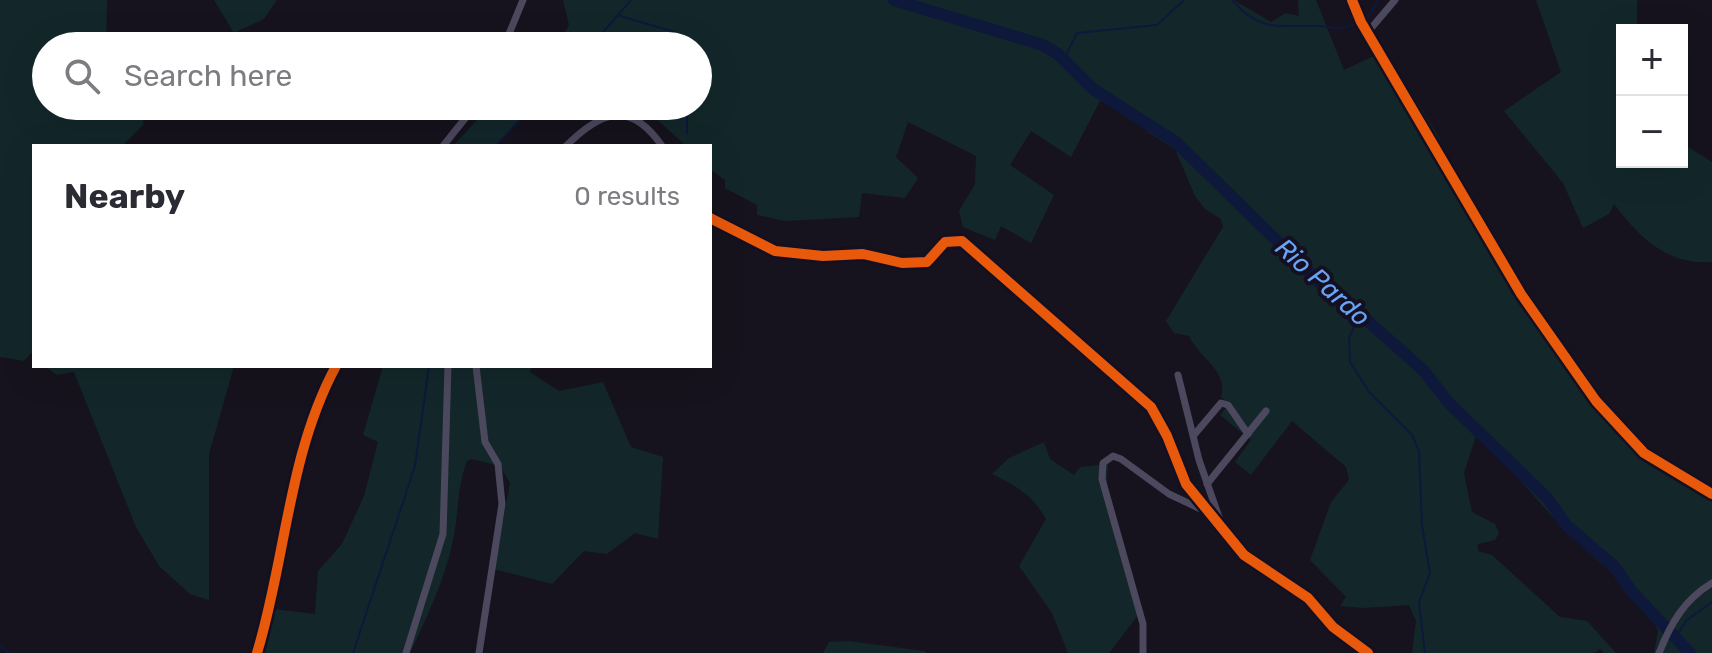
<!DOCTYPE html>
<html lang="en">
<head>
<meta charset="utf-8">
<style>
	body { margin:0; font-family:Rubik,sans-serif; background:#f2f2f3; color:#2b2b33 }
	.controls { position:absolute; right:24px; top:24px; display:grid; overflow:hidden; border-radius:0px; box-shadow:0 8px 32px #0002 }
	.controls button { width:72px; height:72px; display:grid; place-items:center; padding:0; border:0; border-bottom:2px solid #e1e1e2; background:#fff; color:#2b2b33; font:40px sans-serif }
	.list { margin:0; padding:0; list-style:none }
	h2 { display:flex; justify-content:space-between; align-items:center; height:104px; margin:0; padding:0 32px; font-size:34px }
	h2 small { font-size:26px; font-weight:400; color:#7c7c81 }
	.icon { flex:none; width:44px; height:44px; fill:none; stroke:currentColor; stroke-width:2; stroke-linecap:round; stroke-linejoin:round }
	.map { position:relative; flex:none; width:1712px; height:653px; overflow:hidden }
	.search { position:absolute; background:#fff; box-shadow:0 8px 32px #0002; left:32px; top:32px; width:680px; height:88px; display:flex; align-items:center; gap:20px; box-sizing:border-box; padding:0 28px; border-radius:44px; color:#7c7c81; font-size:30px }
	.panel { position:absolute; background:#fff; box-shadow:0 8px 32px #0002; left:32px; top:144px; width:680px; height:224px; border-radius:0px }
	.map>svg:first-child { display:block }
	.green { fill:#13272a }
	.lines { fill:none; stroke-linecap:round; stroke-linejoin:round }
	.stream { stroke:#0e183b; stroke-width:2 }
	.river { stroke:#0e183b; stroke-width:12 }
	.minor { stroke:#4c495e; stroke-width:7 }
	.tertiary { stroke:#4c495e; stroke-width:8 }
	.cycleway-casing { stroke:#150f22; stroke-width:15 }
	.cycleway { stroke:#e8590c; stroke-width:10 }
	.labels { text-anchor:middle; stroke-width:8; stroke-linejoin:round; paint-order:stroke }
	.water-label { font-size:26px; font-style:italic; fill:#67a4f6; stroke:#150f22 }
</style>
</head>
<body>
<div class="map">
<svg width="1712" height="653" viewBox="0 0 1712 653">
	<rect width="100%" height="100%" fill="#16131e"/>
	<!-- green -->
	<g class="green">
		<path d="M0,0h107l-1,46h-60v60h93l5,18 -22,22h-88v210l-3,-3 -7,8 -24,-4z"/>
		<path d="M214,0h63l-13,19 -30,14z"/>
		<path d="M563,0h671l37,22 15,-9 13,3 -1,-16h18l28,70 32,-15 -1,-20 62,99 53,110 116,166 31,34 75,53v156h-58l4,-22c-18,-41 -56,-64 -86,-94 -34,-33 -61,-71 -95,-104l-13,40 8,39 23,12 4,9 -4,7 -17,4v7l14,4 68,62 27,4 29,32h-12l-4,-4 -6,4h-182l4,-32 -7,-16 -45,3 -24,-2 6,-9 -36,-37 21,-58 18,-22 -3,-13 -54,-46 -41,54 -16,-13 16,-22 -31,-25 9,-11 -8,-7c8,-26 -22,-39 -32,-61l-15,-3 -8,-12 57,-94 -2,-8 -16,-10 -10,-13 -20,-47 -26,-16 -44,-42 -34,66 -40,-26 -21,34 44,30 -23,48 -30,-17 -6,14 -32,-13 -4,-16 16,-27 1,-28 -68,-34 -12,35 22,21 -13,20 -43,-5 -3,24 -74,4 -28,-6v-10l-32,-17v-8l-15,-11v-23h-24l-44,-40h56v-60h-141l12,-21z"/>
		<path d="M1536,0h101v30h-15v132h60v-19l30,19v100c-45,3 -72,-24 -98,-58l-5,10 -26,14 -20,-45 -59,-72 57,-39z"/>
		<path d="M484,106h50l-38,40h-43l24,-26z"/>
		<path d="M44,366h190l-25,88v146l-19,-6 -31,-28 -23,-39 -62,-155 -17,3z"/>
		<path d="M383,366h149l-2,6 29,19 44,-9 28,65 32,10 -5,82 -23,-6 -28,21 -23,-3 -32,33 -58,-15 16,-86 -10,-17 -29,-7 -4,2c-10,27 -8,47 -13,74 -7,40 -27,82 -44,118h-145l8,-44 42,5 3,-43 24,-27 22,-48 14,-54 -15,-7z"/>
		<path d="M1044,442l6,17 24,16 6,-8 28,-3 -1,20 35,126 -33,43h-41l-16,-40 -33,-47 27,-47c-14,-25 -30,-33 -54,-45l17,-16z"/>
		<path d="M848,641l76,10 3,2h-104l6,-11z"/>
	</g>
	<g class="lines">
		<!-- stream -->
		<g class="stream">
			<path d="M1232,0c29,33 46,25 85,26 15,0 23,6 37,-2"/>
			<path d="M620,16l55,16 15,14"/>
			<path d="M1366,20l13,-20"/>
			<path d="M591,46l40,-46"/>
			<path d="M1064,59l13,-26 80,-8 27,-25"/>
			<path d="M687,133v-27"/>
			<path d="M496,146l37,-40"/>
			<path d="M1360,314l-11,24 1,24 19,30 43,43 7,16 3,74 8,48 -11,29 6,51"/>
			<path d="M1675,638l12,-18 25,-18"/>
			<path d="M0,646l9,7"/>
			<path d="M353,653l62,-187 14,-100"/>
		</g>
		<!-- river -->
		<path class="river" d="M894,0l149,45 15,9 35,35 83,53 150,147 26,18 71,63 26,33 99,96 18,26 48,41 18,26 58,61"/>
		<!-- minor -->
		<g class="minor">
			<path d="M1367,33l28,-33"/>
			<path d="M504,46l19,-46"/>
			<path d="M443,146l32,-40"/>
			<path d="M566,146c34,-34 64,-47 96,0"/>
			<path d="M710,218l65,33 48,5 40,-2 39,9 25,-1 18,-20 17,-1 189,166 16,29 19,48 58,71 64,43 25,29 35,26"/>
			<path d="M476,366l9,76 13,22 4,40 -23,149"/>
			<path d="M1178,375l21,85 21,60"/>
			<path d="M1194,435l27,-32 7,2 20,29"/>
			<path d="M1207,484l59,-73"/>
			<path d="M257,653c29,-95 31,-198 79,-287"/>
			<path d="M406,653l37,-119 5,-168"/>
			<path d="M1143,653v-29l-41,-145 1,-16 10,-7 8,3 48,35 38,18"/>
			<path d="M1659,653c12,-30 25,-53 53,-70"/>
		</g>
		<!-- tertiary -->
		<path class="tertiary" d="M1352,0l9,22 160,272 75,107 48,52 68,41"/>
		<!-- cycleway casing -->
		<g class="cycleway-casing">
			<g id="cycleway">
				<path d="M1352,0l9,22 160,272 75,107 48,52 68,41"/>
				<path d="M710,218l65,33 48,5 40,-2 39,9 25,-1 18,-20 17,-1 189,166 16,29 19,48 58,71 64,43 25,29 35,26"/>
				<path d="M257,653c29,-95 31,-198 79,-287"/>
			</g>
		</g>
		<!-- cycleway -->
		<use href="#cycleway" class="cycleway"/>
	</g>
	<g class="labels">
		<!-- water labels -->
		<g class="water-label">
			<text transform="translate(1323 282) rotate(42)" y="9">Rio Pardo</text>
		</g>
	</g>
</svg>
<div class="controls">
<button>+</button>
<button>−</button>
</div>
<div class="search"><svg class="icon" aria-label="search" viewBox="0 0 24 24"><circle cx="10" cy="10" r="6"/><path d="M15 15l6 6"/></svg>Search here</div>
<section class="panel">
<h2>Nearby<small>0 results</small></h2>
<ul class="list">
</ul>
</section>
</div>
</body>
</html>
